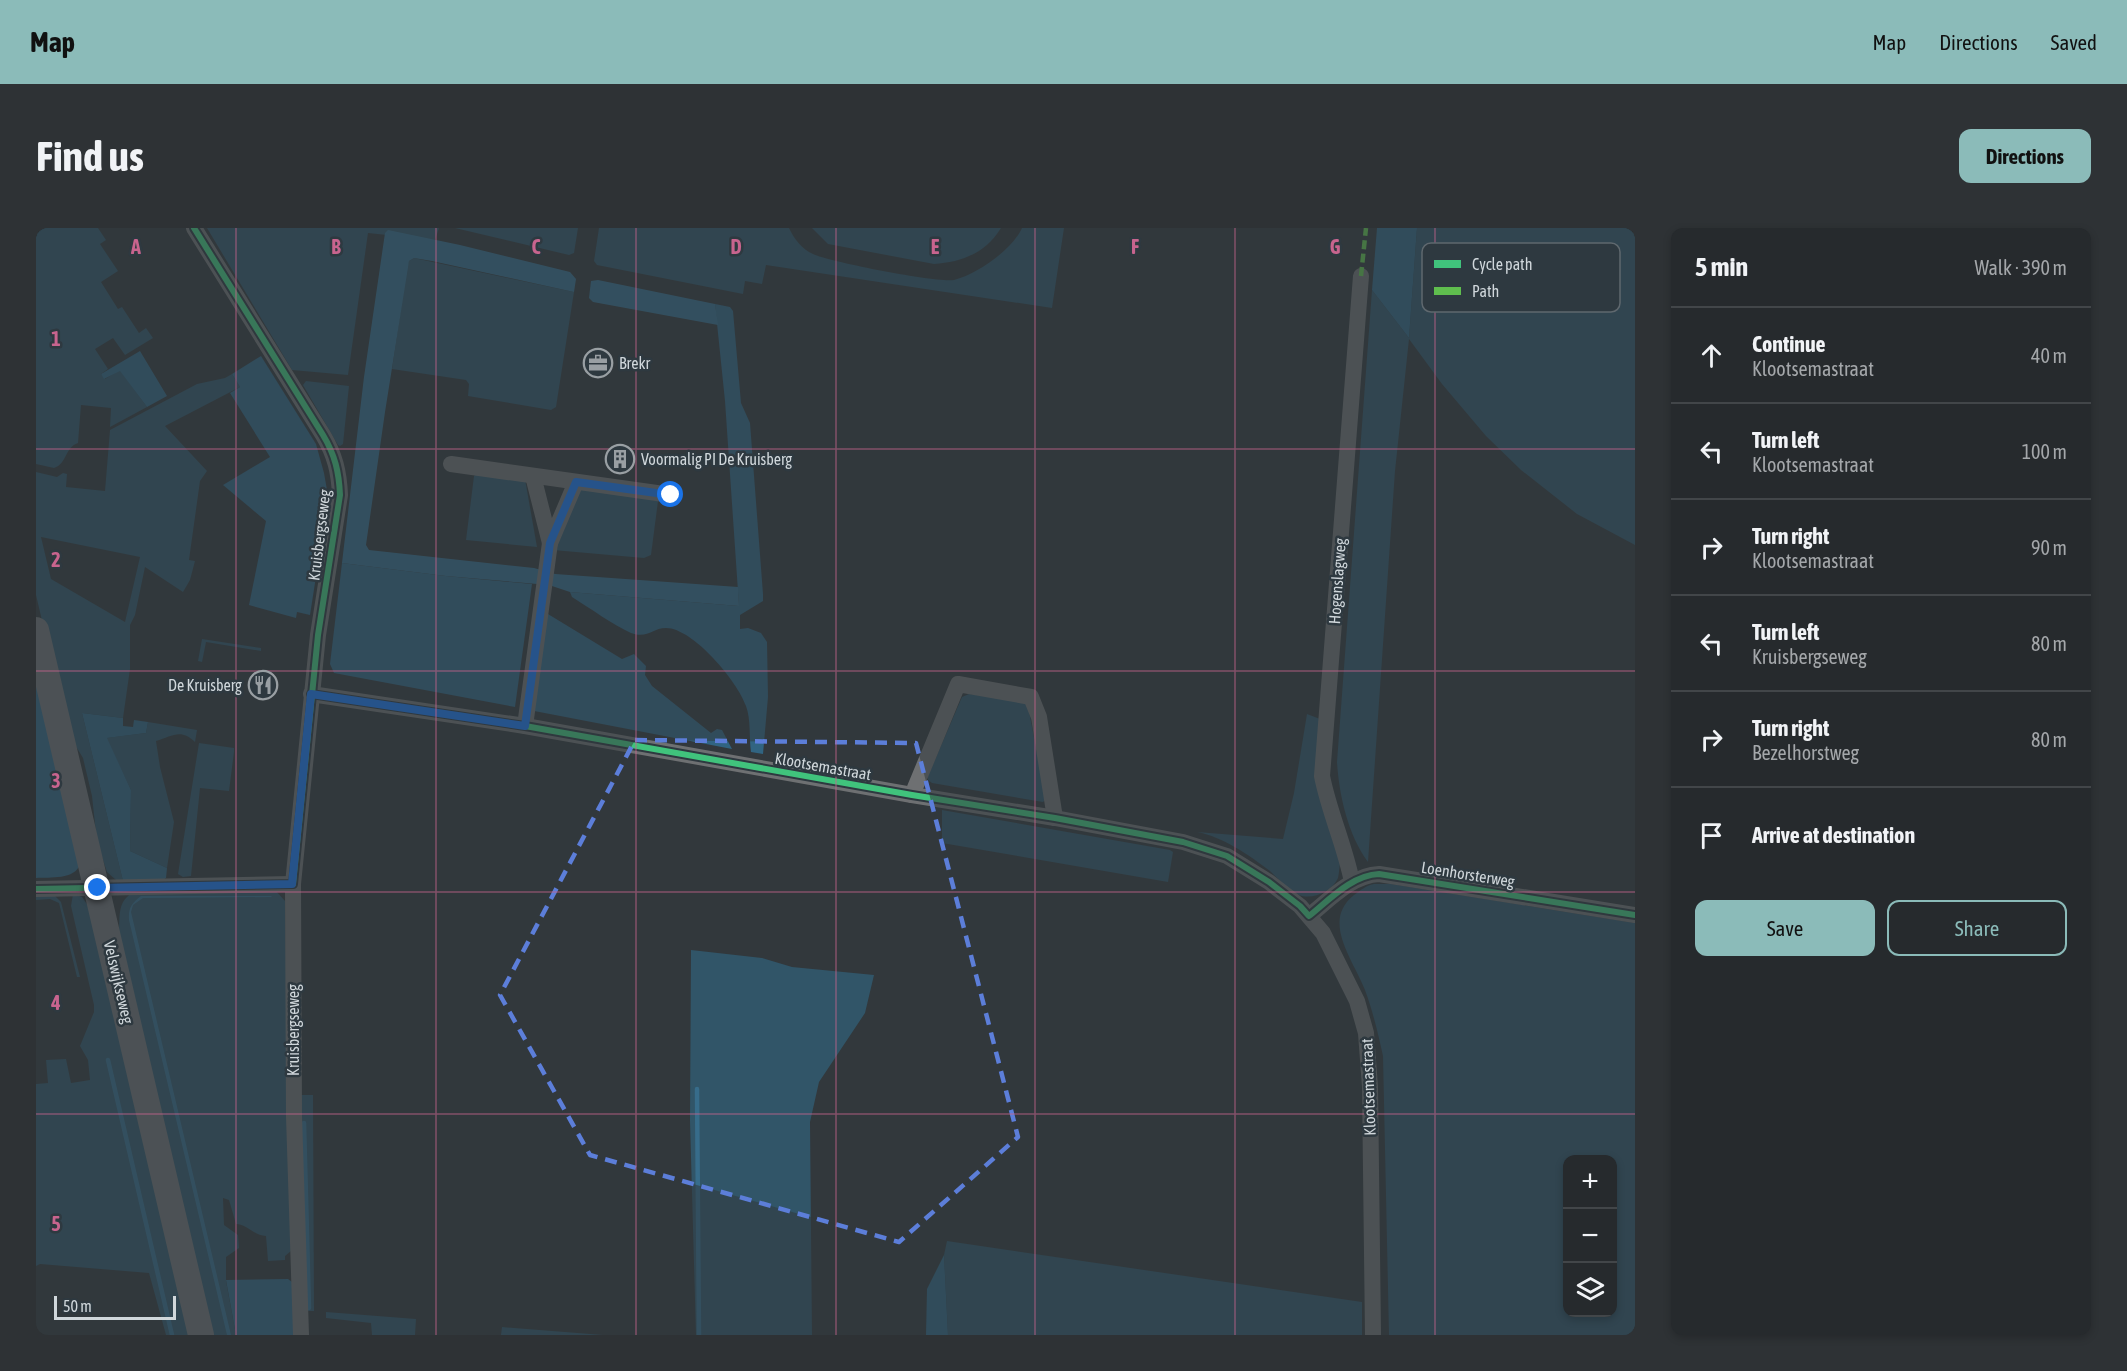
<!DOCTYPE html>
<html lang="en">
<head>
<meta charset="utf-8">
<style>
	body { margin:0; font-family:"Asap Condensed",sans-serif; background:#2e3235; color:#f1f3f6 }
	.controls { position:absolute; right:18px; bottom:18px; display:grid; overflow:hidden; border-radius:12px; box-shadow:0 3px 9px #0003 }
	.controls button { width:54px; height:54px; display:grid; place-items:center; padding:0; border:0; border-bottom:2px solid #424649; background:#262a2d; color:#f1f3f6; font:30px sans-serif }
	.scale { position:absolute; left:18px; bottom:15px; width:122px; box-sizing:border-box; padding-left:6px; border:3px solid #d0d7db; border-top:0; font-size:16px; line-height:21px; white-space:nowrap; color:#d0d7db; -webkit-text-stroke:4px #2e3940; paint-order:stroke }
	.stop { position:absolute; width:18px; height:18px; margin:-14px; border:4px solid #1a73e8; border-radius:50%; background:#fff }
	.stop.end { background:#1a73e8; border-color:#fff; box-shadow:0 2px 6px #0008 }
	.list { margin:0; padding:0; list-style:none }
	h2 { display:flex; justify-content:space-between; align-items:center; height:78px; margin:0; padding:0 24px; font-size:26px }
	h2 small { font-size:20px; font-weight:400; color:#a4a7aa }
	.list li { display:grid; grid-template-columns:39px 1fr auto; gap:18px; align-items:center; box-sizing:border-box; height:96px; padding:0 24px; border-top:2px solid #424649 }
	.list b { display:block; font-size:22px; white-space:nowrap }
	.list p { margin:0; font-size:20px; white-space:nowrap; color:#a4a7aa }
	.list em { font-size:20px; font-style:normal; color:#a4a7aa }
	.actions { display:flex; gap:12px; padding:18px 24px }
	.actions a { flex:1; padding:14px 0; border:2px solid #8bbbb9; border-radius:12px; text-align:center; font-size:21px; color:#8bbbb9 }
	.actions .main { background:#8bbbb9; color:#111 }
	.icon { flex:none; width:33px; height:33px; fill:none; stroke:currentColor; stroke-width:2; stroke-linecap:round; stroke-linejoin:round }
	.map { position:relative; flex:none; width:1599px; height:1107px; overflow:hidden; border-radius:12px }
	header { display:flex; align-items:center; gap:36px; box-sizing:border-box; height:84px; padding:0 30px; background:#8bbbb9; color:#111 }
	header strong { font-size:28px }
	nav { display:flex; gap:33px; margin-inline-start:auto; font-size:21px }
	.intro { display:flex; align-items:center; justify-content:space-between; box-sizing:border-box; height:144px; padding:0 36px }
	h1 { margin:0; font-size:42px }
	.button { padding:15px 27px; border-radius:12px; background:#8bbbb9; color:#111; font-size:21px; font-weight:700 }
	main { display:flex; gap:36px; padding:0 36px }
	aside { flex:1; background:#262a2d; border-radius:12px; box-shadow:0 3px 9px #0003 }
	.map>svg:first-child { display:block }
	.green { fill:#315568; fill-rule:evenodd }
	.forest { fill:#316481 }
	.water { fill:#376c8a }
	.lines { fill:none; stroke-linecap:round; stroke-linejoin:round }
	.stream { stroke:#376c8a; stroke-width:4.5 }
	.minor { stroke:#6e7072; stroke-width:16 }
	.primary { stroke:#6d7073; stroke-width:26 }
	.quiet { stroke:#5fbe4e; stroke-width:4.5; stroke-dasharray:9 4.5; stroke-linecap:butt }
	.cycleway-casing { stroke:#2e3940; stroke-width:10 }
	.cycleway { stroke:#40c37c; stroke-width:6 }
	.route { stroke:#1a73e8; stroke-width:8 }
	.marked { fill:none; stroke:#5c7ed9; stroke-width:4.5; stroke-dasharray:12 8; stroke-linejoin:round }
	.grid { fill:none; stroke:#c8648e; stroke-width:1.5; stroke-opacity:0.55 }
	.labels { text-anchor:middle; stroke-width:5; stroke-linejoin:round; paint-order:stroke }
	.poi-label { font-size:16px; fill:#d0d7db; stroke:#2e3940; text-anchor:start }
	.street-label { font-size:16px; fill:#d0d7db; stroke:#2e3940 }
	.key { fill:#2e3940; stroke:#5f686e; stroke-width:1.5 }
	.key-label { font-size:16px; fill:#d0d7db }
	.grid-label { font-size:20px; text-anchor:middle; font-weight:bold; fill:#c8648e; stroke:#2e3940; stroke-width:5; stroke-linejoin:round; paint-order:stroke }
</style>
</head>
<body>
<header>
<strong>Map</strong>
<nav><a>Map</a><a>Directions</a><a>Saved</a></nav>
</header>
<div class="intro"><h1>Find us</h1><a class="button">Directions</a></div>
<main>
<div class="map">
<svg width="1599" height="1107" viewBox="0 0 1599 1107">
	<rect width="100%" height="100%" fill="#32383c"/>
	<!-- green -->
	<g class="green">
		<path d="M0,0h62l8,12 -6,4 18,27 -17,11 17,27 4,-2 17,26 7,-5 7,10 -28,17 -12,-17 -18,11 13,20 -7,5 4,5 15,-9 27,37 -37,20 1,-19 -30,-3 -3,38c-13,4 -11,21 -24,25l-18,-4z"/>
		<path d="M171,0h232l-4,12 -67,-7 -20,142 -56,-5z"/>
		<path d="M419,0h123l-4,25 -5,2z"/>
		<path d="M563,0h190c5,11 13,21 24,26 17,8 125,29 141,26 23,-6 58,-30 68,-52h42l-12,80 -286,-43 -4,19 -17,-3 -2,13 -146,-29 -3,-4z"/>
		<path d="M776,0h189c-15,25 -39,34 -67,36l-106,-20z"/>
		<path d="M1381,0h218v317l-58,-31 -56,-44 -35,-34 -44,-52 -33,-45 -14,132 -27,391c-20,-27 -29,-67 -31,-100l35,-472 37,48z"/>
		<path d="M378,30l160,34 -18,115 -5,3 -83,-14 1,-12 -3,-4 -74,-11 15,-101 2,-7z"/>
		<path d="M196,146l8,13 -75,39 42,45 -7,10 -11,79 6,1 -5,19 -7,12 -38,-25 -10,48 -5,10v44l-7,49 -41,-5 41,168 -7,-1 -9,-8 -10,-30 -5,-46 -9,-38 -14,-23 -33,-140v-123l21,5 6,-4 4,1 -1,13 39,4 5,-61 87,-46 28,-6zM5,309l99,20 -15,65 -74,-43z"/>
		<path d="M270,153l43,5 -6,58 -3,2 -2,-1 -35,-60z"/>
		<path d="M443,244l46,7 12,68 -71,-7 8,-64z"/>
		<path d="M541,259l81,14 -7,54 -7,3 -91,-8z"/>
		<path d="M166,411l59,9v3l-55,-9 -4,20 -4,-1z"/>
		<path d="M933,466l56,8 3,4 17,89v5l-2,2 -111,-19 -4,-3v-4l34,-79z"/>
		<path d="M1271,486l13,5 20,145c-1,5 -1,10 -2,14 -6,14 -26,22 -39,17 -11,-4 -21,-17 -29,-24 -21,-16 -47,-34 -73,-39l86,7 11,-46z"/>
		<path d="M112,494l49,8 -2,12c-14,-14 -23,-6 -39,-1l4,26 14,55 -7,46 -37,-17 1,-61 -25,-52 40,-5z"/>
		<path d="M163,515l35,5v4l-5,39 -29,-3 -9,88 -8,1 -5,-3z"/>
		<path d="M906,582l228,40 3,2 -5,30 -226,-39z"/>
		<path d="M1338,656h17l244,39v412h-246l-6,-279c-5,-23 -10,-44 -18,-66 -12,-31 -44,-69 -11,-95 7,-5 11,-9 20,-11zM1532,932h44v152h-44z"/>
		<path d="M240,663l9,10 6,350 -6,5v4l-17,1 -2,-25c-12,0 -19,-12 -30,-12l-7,-24 -6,-2 1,27 14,10 1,13 -13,9v24l10,54h-25l-92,-401c1,-15 -2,-32 12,-40z"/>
		<path d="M0,666h17l8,8 19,75h-3l-18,-74 -9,-4 -14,1z"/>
		<path d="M37,666l9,3 7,10 103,428h-26l-17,-62 -109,-9 -4,2v-182l12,-1 -2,-23 20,-1 5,24 19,-3 -2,-20 -8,-14 14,-34v-7l-23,-99z"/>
		<path d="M655,722l71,8 30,9 82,8 -9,38 -46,69 -9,40 2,213h-116l-6,-214z"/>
		<path d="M265,867h12l1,216h-9z"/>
		<path d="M911,1013l415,61v33h-414l-4,-80z"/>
		<path d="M290,1084l90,7 -1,16h-43l-1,-12 -45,-5z"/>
		<path d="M466,1099l101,8h-102z"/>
	</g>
	<!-- forest -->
	<g class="forest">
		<path d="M1341,0h40l-8,110 -37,-48z"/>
		<path d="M679,76l15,3 3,4 8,92 9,20 13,171v7l-23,14v14l8,-1 13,5 6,9 1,55 -5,57 -12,-2c-2,-14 0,-33 -5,-46 -8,-24 -53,-78 -80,-78 -14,0 -18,11 -35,5 -18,-8 -41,-25 -59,-36l-2,-5 169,14 -14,-205z"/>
		<path d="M104,123l27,45 -20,11 -27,-36 -16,8 -3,-5z"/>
		<path d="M225,128l55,88 8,29 3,17v16l-17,109 -13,-3 -1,6 -47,-13 17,-84 -43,-36 47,-28 -40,-64 10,-6 -8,-13z"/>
		<path d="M306,335l104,13 86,8 -17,123 -181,-34 -4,-9z"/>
		<path d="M507,383l79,48 12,-5 12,12 -1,9 7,11 59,47 6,-4 5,1 10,19 -203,-39z"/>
		<path d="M0,438l44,198c-5,16 -30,13 -44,14z"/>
		<path d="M46,485l41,5v8l10,1 1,-7 14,2 -2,11 -39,5 24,52 -1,61 37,17 -1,10 -7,4 -36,-1z"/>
		<path d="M908,1027l4,80h-22l1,-46z"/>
		<path d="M252,1051l4,3 2,53h-58l-10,-55z"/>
	</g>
	<!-- water -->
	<g class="water">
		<path d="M352,2l72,15 110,27 6,7 -2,13 -142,-31 -18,-3 -5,3 -24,151 -19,133 3,5 165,18 21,6 183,13 1,19 -169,-14 -21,-7 -103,-9 -104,-13 22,-186 21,-144z"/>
		<path d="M562,52l117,24 3,21 -125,-23 -4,-4 2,-17z"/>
		<path d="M105,668h130l1,1 -129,1 -10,7 -2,7 100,423h-4l-98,-415c-1,-12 3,-17 12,-24z"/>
	</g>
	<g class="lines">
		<!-- stream -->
		<g class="stream">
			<path d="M72,832l64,275"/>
			<path d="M661,861l2,246"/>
			<path d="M268,895l5,185"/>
		</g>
		<!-- minor -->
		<g class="minor">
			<path d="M158,0l129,207c12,20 16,37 17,60l-22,140 -25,249 1,232 7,219"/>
			<path d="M415,236l220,31"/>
			<path d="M497,248l17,67 26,-61"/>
			<path d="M275,466l214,32 387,69 143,23 128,24 44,14 42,26 31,24 23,27 34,68 9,32 4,54 3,248"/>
			<path d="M489,498l25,-183"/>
			<path d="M876,567l46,-111 73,13 8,20 16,101"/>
			<path d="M1316,654c-7,-36 -23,-70 -30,-106l39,-500"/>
			<path d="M0,661l257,-5"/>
			<path d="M1273,688c20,-16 43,-41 70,-42l256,41"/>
		</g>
		<!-- primary -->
		<path class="primary" d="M0,402l165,705"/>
		<!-- quiet -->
		<path class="quiet" d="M1325,48l5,-48"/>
		<!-- cycleway casing -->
		<g class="cycleway-casing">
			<g id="cycleway">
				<path d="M275,466l214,32 387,69 143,23 128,24 44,14 42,26 31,24 9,10c20,-16 43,-41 70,-42l256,41"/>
				<path d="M0,661l257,-5 25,-249 22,-140c-1,-23 -5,-40 -17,-60l-129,-207"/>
			</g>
		</g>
		<!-- cycleway -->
		<use href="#cycleway" class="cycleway"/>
	</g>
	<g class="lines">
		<!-- route -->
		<path class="route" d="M62,660l194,-4 19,-190 214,32 25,-183 26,-61 95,13"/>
	</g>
	<!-- marked area -->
	<path d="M0 0H1599V1107H0ZM599,512l281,3 102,394 -119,105 -309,-87 -90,-160z" fill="#32383c" fill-opacity=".55" fill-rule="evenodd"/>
	<path class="marked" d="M599,512l281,3 102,394 -119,105 -309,-87 -90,-160z"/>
	<!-- grid -->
	<path class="grid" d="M200,0v1107M400,0v1107M600,0v1107M800,0v1107M999,0v1107M1199,0v1107M1399,0v1107M0,221h1599M0,443h1599M0,664h1599M0,886h1599"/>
	<!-- icons -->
	<defs>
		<g id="office-ring" transform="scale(1.5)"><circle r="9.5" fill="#2e3940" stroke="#999fa3" stroke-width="1.5"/><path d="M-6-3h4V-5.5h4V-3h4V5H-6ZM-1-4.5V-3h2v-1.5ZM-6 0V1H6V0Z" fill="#999fa3"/></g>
		<g id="building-ring" transform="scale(1.5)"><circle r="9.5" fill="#2e3940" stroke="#999fa3" stroke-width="1.5"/><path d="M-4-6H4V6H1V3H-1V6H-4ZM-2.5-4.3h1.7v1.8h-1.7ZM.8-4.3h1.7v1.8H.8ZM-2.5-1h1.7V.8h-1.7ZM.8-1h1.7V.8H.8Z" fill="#999fa3"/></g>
		<g id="restaurant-ring" transform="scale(1.5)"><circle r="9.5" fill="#2e3940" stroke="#999fa3" stroke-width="1.5"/><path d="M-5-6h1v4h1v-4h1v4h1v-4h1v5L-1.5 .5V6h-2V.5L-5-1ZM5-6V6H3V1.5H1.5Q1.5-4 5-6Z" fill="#999fa3"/></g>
	</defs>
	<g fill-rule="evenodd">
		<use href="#office-ring" x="562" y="135"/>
		<use href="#building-ring" x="584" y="231"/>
		<use href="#restaurant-ring" x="227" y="457"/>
	</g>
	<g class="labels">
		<!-- poi labels -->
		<g class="poi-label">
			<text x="583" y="141">Brekr</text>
			<text x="605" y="237">Voormalig PI De Kruisberg</text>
			<text x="206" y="463" text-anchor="end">De Kruisberg</text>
		</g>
		<!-- street labels -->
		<g class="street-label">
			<text transform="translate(283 307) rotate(-83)" y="6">Kruisbergseweg</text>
			<text transform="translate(1301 353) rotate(-86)" y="6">Hogenslagweg</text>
			<text transform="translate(787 538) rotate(10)" y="6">Klootsemastraat</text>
			<text transform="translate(1432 646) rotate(9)" y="6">Loenhorsterweg</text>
			<text transform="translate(83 754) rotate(77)" y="6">Velswijkseweg</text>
			<text transform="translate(257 802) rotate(-90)" y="6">Kruisbergseweg</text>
			<text transform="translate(1332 859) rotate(-92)" y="6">Klootsemastraat</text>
		</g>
	</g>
	<!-- legend -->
	<rect x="1386" y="15" width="198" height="69" rx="9" class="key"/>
	<rect x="1398" y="32" width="27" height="8" fill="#40c37c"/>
	<rect x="1398" y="59" width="27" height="8" fill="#5fbe4e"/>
	<g class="key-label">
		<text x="1436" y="42">Cycle path</text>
		<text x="1436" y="69">Path</text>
	</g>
	<g class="grid-label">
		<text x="100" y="26">A</text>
		<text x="300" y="26">B</text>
		<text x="500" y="26">C</text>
		<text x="700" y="26">D</text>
		<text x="899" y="26">E</text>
		<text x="1099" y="26">F</text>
		<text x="1299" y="26">G</text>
		<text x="20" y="118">1</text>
		<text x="20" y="339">2</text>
		<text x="20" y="560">3</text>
		<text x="20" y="782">4</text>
		<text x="20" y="1003">5</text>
	</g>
</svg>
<div class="controls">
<button>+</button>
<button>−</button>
<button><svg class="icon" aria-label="layers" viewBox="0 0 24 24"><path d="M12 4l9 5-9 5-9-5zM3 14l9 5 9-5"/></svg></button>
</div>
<div class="scale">50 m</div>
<div class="stop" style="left:635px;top:267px"></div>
<div class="stop end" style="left:62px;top:660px"></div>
</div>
<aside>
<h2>5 min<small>Walk · 390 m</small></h2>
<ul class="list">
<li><svg class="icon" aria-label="ahead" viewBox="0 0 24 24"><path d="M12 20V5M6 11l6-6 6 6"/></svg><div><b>Continue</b><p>Klootsemastraat</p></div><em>40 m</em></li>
<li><svg class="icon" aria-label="left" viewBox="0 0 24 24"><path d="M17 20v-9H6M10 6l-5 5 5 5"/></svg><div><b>Turn left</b><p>Klootsemastraat</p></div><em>100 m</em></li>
<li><svg class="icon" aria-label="right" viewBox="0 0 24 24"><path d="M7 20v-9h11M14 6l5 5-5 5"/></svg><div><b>Turn right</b><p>Klootsemastraat</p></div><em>90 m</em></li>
<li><svg class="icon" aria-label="left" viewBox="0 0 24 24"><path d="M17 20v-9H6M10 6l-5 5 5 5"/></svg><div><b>Turn left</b><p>Kruisbergseweg</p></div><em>80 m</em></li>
<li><svg class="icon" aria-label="right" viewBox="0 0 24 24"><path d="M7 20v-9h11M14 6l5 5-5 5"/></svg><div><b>Turn right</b><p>Bezelhorstweg</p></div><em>80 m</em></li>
<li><svg class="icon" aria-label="arrive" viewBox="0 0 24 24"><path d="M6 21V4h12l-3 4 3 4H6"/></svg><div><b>Arrive at destination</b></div></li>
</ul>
<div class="actions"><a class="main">Save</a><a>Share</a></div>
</aside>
</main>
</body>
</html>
